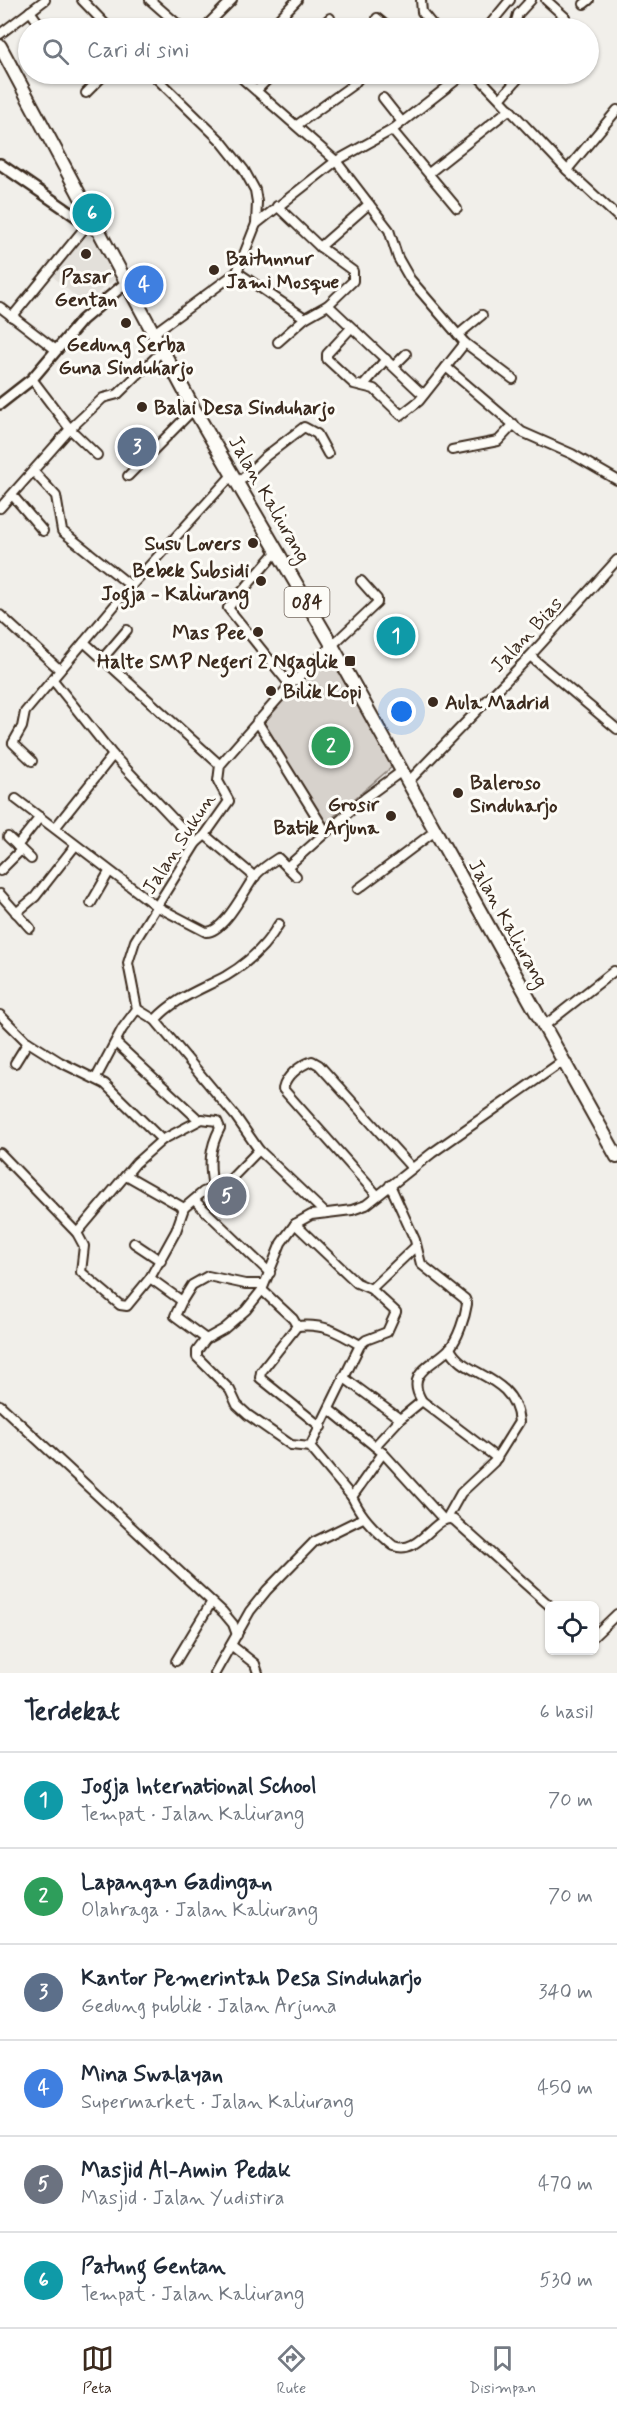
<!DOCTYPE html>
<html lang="id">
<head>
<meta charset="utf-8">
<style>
	body { margin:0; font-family:Mynerve,sans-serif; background:#f2f2f3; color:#1f2937 }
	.controls { position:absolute; right:18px; bottom:18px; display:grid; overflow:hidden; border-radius:9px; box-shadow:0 2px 4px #0004 }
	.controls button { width:54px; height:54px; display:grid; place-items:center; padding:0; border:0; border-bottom:2px solid #e0e1e3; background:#fff; color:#1f2937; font:30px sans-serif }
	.you { position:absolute; left:402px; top:712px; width:21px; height:21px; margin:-15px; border:4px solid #fff; border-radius:50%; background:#1a73e8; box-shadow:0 0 0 9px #1a73e833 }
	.badge { display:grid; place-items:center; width:39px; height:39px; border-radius:50%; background:#3b2a1e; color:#fff; font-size:20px; font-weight:700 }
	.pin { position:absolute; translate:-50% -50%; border:3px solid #fff; box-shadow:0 2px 6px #0006 }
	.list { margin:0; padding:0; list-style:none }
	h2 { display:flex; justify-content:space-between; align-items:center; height:78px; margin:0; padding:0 24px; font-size:26px }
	h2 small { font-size:20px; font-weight:400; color:#747a83 }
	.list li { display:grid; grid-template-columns:39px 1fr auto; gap:18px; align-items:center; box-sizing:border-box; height:96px; padding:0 24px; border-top:2px solid #e0e1e3 }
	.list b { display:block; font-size:22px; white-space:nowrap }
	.list p { margin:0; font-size:20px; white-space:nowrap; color:#747a83 }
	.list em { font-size:20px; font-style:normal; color:#747a83 }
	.icon { flex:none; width:33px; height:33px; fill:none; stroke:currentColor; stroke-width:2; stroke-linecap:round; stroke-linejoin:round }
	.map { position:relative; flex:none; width:617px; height:1673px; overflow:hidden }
	.search { position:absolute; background:#fff; box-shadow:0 2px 4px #0004; left:18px; right:18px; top:18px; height:66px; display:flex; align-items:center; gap:15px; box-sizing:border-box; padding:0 21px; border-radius:33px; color:#747a83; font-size:22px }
	.sheet { height:654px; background:#fff }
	nav { display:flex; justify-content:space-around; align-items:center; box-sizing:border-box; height:84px; border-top:2px solid #e0e1e3; background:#fff; font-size:16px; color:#747a83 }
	nav a { display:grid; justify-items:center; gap:3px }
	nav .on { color:#3b2a1e }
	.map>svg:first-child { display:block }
	.built { fill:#e3e0da }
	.pitch { fill:#d7d2cc; stroke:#897e75; stroke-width:1.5 }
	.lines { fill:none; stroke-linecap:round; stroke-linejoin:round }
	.minor-casing { stroke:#3b2a1e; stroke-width:12 }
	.tertiary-casing { stroke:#3b2a1e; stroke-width:14 }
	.primary-casing { stroke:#3b2a1e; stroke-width:16 }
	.minor { stroke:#fdfcf7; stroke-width:8 }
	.tertiary { stroke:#fdfcf7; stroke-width:9 }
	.primary { stroke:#fdfcf7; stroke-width:12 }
	.poi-dot { fill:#3b2a1e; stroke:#fdfcf7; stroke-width:2 }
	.labels { text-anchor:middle; stroke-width:6; stroke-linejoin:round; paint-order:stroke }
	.shield { fill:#fdfcf7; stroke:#75695f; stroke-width:1.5 }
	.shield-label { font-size:18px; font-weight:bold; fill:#3b2a1e }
	.poi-label { font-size:20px; font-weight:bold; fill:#3b2a1e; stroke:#fdfcf7; text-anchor:start }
	.street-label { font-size:20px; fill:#3b2a1e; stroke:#fdfcf7 }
</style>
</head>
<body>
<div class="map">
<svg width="617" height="1673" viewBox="0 0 617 1673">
	<rect width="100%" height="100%" fill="#f1efea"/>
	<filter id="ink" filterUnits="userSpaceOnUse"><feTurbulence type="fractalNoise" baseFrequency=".0167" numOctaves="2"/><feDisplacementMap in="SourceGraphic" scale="12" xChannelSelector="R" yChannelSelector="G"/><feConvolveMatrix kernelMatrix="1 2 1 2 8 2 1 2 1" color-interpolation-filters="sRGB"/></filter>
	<g filter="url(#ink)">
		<!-- built -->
		<path class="built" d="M85,230l11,5 24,42 -16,10 -18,19 -36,-32z"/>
		<!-- pitch -->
		<path class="pitch" d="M329,650l65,115 -68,58 -63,-101z"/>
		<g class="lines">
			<!-- minor casing -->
			<g class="minor-casing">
				<g id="minor">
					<path d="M82,0l27,28"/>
					<path d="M150,0l32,28"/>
					<path d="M421,0l1,12 13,16"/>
					<path d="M546,0l19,17v7l-4,4"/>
					<path d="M584,4l5,-4"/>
					<path d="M30,11l12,17"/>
					<path d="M377,18l12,10"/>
					<path d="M204,28l28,-28"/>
					<path d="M270,28l27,-28"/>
					<path d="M319,28l11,-10"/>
					<path d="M487,28l23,-28"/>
					<path d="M523,28l-7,-7 2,-7 13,-14"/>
					<path d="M0,34l45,-34"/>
					<path d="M152,74l69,67 23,29 11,20 2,12 -1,22 -19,48 -83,61"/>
					<path d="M237,74l99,87 53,69 9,28 12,21 55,64 48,36"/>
					<path d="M476,74l91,96 50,46"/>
					<path d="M257,90l16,-16"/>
					<path d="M86,93l19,-19"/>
					<path d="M383,98l19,24"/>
					<path d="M501,98l21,-24"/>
					<path d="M297,125l57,-41 8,-10"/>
					<path d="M392,130l65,78"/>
					<path d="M567,170l50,-60"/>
					<path d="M429,173l81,-64"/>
					<path d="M277,206l43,41 33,24v10l-25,24 91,86 6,2"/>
					<path d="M256,224l80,-63 56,-31 72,-56"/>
					<path d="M320,247l49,-43"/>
					<path d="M237,272l68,46 23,-13"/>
					<path d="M0,307l56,43"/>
					<path d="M12,317l75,-92"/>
					<path d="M351,328l-24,26v5l27,25 20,5 27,26 18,-14 46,-58"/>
					<path d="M458,335l24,-20"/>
					<path d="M278,342l27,-24"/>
					<path d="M394,366l12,-12"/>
					<path d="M446,367l76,65 50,22 45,26"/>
					<path d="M32,379l38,50 33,-31 15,-4 45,-44"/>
					<path d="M363,386l23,-27"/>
					<path d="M452,450l46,-9 16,-17"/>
					<path d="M33,471l23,25 6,35 69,55"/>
					<path d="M128,476l66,-67"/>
					<path d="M238,483l28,-27 38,-29 13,7 11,20"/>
					<path d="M13,496l30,35"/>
					<path d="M0,508l70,-79 27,26"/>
					<path d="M278,550l-50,58 62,77"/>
					<path d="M0,615l60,55"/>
					<path d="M84,642l136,123"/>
					<path d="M530,656l87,73"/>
					<path d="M103,658l24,-28"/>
					<path d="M53,680l60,75 83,88"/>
					<path d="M257,721l69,111"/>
					<path d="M32,761l-19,-18 9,-16 3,-15 106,-126 102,-112"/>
					<path d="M408,782l122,-126 87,-96"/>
					<path d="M16,799l140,107 50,26c18,1 39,-43 49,-56 7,-8 15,-13 23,-18l18,18"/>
					<path d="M55,828l58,-73"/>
					<path d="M205,835l50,42"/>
					<path d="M8,837l23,22"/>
					<path d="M17,846l23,-29"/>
					<path d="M287,867l78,-69 37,-27"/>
					<path d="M0,871l21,-21"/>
					<path d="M358,889l77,-58"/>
					<path d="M0,894l30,34"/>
					<path d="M91,903l18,-31"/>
					<path d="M16,913l19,-16 40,-51"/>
					<path d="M137,1009l18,11 81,97 23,33 66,63"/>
					<path d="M0,1015l25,25 35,22 45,22 57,56"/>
					<path d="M155,1020c20,-22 45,-30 71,-44 22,-13 40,-30 53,-52"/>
					<path d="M544,1026l70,-55"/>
					<path d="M116,1043l83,77"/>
					<path d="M15,1063l13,-21"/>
					<path d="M96,1078l26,-49 15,-20 -9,-46 7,-22 61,-98 9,-8 24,-34 -11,-20 2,-16 70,-80 87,-82v-4l-16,-18"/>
					<path d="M0,1153l77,80 7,13 -3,26 39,33 7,1 23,-28"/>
					<path d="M126,1175l58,33"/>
					<path d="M390,1185l25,55 6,24 44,35 2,5c-2,13 -9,35 -18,45 -15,16 -45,23 -27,52l75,57"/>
					<path d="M213,1188l12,-3 34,-35"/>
					<path d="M377,1195l-94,-106c3,-13 16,-23 29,-28l7,4 93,103"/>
					<path d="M194,1200l76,73"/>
					<path d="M295,1224l62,59 14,6 25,23 -9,20 -21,8 -6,5 -50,102"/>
					<path d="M77,1233l59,-70 26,-23 40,-21 15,2 3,7c-11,21 -11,37 -7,60l-10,4 -19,16 -8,23 -26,47 32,23 -7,15 31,23"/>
					<path d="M134,1243l27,18"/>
					<path d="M371,1289l44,-42"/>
					<path d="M262,1290l31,29 4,7c26,-3 41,6 63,19"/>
					<path d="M182,1301l10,-16 16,-9 37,8h18"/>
					<path d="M297,1326l-36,46 -1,6 61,49"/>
					<path d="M343,1377l57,42"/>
					<path d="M0,1405l223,207 10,12 4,11"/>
					<path d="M330,1410l53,43 61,67"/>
					<path d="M375,1446l25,-27 22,-18"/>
					<path d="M383,1453l-31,44c8,16 15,25 28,37 4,3 10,10 14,12 26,10 42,-34 60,-26l96,86"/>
					<path d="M352,1497l-42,-50 -19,-2 -43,-30 -11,-10 -7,-15 -33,-33v-6l9,-12 18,-10 22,-19 16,-20 19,-47 14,-19 16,-9 41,-5 14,-5 66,-52 131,-92"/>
					<path d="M447,1518l14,-25 33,-31 25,-40c-4,-49 -57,-45 -69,-74"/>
					<path d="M594,1636l23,-22"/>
					<path d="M231,1645l24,19 3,9"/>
					<path d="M176,1661l35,-58"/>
					<path d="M215,1673l35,-62 17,-21 47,-48 49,-24"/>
				</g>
			</g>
			<!-- tertiary casing -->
			<g class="tertiary-casing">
				<g id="tertiary">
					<path d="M0,164l100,69"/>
					<path d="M0,404l32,-25 50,-59 45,-38"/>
				</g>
			</g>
			<!-- primary casing -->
			<g class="primary-casing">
				<path id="primary" d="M0,46l194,363 135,231 288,517"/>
			</g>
			<!-- minor -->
			<use href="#minor" class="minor"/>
			<!-- tertiary -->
			<use href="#tertiary" class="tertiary"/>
			<!-- primary -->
			<use href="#primary" class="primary"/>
		</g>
	</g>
	<!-- markers -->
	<g class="poi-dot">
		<circle cx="86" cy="254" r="6"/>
		<circle cx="214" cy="270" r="6"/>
		<circle cx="126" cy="323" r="6"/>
		<circle cx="142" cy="407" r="6"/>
		<circle cx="253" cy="543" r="6"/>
		<circle cx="261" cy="581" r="6"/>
		<circle cx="258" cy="632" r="6"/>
		<rect x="344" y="655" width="12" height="12" rx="3"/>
		<circle cx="271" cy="691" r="6"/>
		<circle cx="433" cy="702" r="6"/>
		<circle cx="458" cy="793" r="6"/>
		<circle cx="391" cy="816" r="6"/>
	</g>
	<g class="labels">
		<!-- shield labels -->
		<rect class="shield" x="284.5" y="587" width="45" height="30" rx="4.5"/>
		<g class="shield-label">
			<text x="307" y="608">084</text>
		</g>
		<!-- poi labels -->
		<g class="poi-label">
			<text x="226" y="265">Baitunnur<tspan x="226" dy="23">Jami Mosque</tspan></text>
			<text x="86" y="283" text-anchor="middle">Pasar<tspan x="86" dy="23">Gentan</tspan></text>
			<text x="126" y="351" text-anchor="middle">Gedung Serba<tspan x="126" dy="23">Guna Sinduharjo</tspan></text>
			<text x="154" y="414">Balai Desa Sinduharjo</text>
			<text x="241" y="550" text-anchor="end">Susu Lovers</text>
			<text x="249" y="577" text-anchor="end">Bebek Subsidi<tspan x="249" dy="23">Jogja - Kaliurang</tspan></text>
			<text x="246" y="639" text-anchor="end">Mas Pee</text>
			<text x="338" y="668" text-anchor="end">Halte SMP Negeri 2 Ngaglik</text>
			<text x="283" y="698">Bilik Kopi</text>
			<text x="445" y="709">Aula Madrid</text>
			<text x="470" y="789">Baleroso<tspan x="470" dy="23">Sinduharjo</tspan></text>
			<text x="379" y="811" text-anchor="end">Grosir<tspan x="379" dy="23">Batik Arjuna</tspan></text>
		</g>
		<!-- street labels -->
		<g class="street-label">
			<text transform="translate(270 499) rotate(60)" y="7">Jalan Kaliurang</text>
			<text transform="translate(526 634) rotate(-47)" y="7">Jalan Bias</text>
			<text transform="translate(178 843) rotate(-57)" y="7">Jalan Sukun</text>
			<text transform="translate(509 923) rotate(61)" y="7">Jalan Kaliurang</text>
		</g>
	</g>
</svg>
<div class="controls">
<button><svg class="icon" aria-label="locate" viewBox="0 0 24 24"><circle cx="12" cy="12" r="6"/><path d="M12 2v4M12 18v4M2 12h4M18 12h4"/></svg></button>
</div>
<div class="you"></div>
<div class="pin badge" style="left:396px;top:636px;background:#0f9aa8">1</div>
<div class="pin badge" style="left:331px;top:746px;background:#2e9e5b">2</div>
<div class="pin badge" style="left:137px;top:447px;background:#5c6f8a">3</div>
<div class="pin badge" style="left:144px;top:285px;background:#3f7fe0">4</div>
<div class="pin badge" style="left:227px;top:1196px;background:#6b7280">5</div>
<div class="pin badge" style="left:92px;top:213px;background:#0f9aa8">6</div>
<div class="search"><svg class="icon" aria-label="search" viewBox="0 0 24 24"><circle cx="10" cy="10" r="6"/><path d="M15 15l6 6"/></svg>Cari di sini</div>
</div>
<section class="sheet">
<h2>Terdekat<small>6 hasil</small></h2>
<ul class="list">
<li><span class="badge" style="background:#0f9aa8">1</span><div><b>Jogja International School</b><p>Tempat · Jalan Kaliurang</p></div><em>70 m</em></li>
<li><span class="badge" style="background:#2e9e5b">2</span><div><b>Lapangan Gadingan</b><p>Olahraga · Jalan Kaliurang</p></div><em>70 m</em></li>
<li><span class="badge" style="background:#5c6f8a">3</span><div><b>Kantor Pemerintah Desa Sinduharjo</b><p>Gedung publik · Jalan Arjuna</p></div><em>340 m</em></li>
<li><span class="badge" style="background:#3f7fe0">4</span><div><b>Mina Swalayan</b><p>Supermarket · Jalan Kaliurang</p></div><em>450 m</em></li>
<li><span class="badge" style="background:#6b7280">5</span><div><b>Masjid Al-Amin Pedak</b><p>Masjid · Jalan Yudistira</p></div><em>470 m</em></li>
<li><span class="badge" style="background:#0f9aa8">6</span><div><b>Patung Gentan</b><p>Tempat · Jalan Kaliurang</p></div><em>530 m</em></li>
</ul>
</section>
<nav>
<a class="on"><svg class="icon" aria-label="map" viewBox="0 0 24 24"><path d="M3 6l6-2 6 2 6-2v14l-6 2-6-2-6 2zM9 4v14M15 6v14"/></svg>Peta</a>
<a><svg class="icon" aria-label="directions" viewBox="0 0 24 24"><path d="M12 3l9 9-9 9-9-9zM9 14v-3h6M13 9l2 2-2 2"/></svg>Rute</a>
<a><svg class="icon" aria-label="saved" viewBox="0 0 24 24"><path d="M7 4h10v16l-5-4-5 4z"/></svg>Disimpan</a>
</nav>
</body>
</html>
